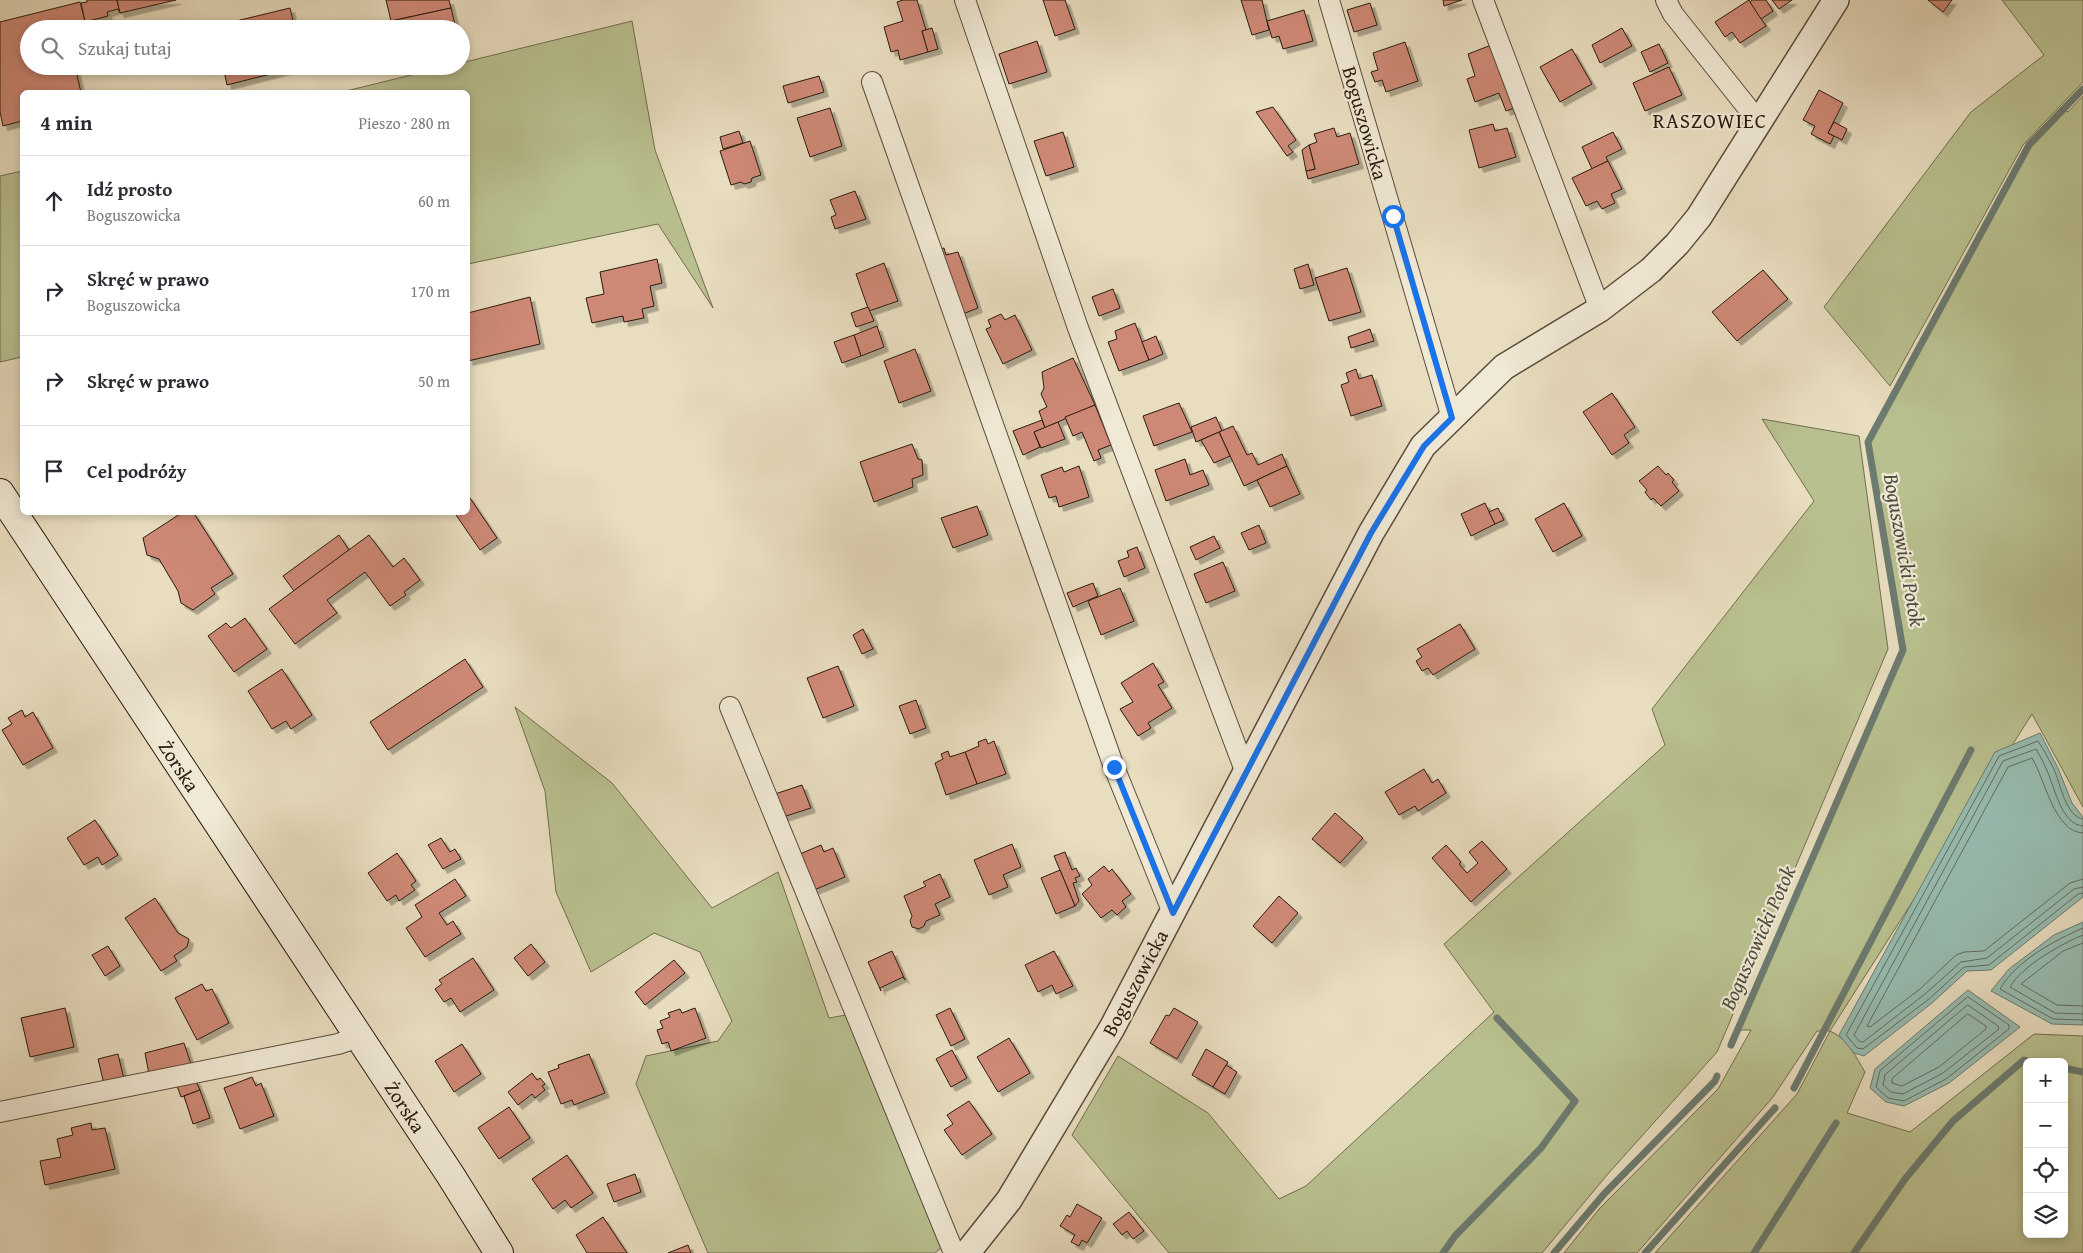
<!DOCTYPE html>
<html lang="pl">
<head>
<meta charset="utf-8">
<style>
	body { margin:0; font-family:"Gentium Book Plus",serif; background:#f2f2f3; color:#2b2b33 }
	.controls { position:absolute; right:15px; bottom:15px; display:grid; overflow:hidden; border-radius:8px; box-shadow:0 2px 8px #0003 }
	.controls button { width:45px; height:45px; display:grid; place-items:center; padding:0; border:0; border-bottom:1px solid #e1e1e2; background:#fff; color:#2b2b33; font:25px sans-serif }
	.stop { position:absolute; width:15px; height:15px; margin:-11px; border:4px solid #1a73e8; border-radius:50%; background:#fff }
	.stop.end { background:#1a73e8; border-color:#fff; box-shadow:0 1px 5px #0008 }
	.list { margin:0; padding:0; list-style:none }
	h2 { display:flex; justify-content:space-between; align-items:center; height:65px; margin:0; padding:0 20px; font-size:21px }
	h2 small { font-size:16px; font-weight:400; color:#7c7c81 }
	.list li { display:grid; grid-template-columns:32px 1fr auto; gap:15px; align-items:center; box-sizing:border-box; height:90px; padding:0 20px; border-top:1px solid #e1e1e2 }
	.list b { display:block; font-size:19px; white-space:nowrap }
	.list p { margin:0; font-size:16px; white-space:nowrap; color:#7c7c81 }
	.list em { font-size:16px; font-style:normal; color:#7c7c81 }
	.icon { flex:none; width:28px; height:28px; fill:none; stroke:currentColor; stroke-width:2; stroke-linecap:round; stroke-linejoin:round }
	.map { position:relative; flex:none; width:2083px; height:1253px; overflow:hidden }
	.search { position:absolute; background:#fff; box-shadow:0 2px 8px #0003; left:20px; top:20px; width:450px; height:55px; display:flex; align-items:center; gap:12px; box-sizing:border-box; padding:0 18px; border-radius:28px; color:#7c7c81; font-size:19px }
	.panel { position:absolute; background:#fff; box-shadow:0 2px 8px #0003; left:20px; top:90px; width:450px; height:425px; border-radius:8px }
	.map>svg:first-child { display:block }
	.green { fill:#b9c08f; stroke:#726d4f; fill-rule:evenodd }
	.water { fill:#97bcb0; stroke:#6c7b70 }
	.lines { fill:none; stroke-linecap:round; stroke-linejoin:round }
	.shore { stroke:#626b60; stroke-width:1 }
	.stream { stroke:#6c7b70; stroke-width:7 }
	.building { fill:#ce8976; stroke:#2c1a0f; filter:url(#shadow) }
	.minor-casing { stroke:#5b4b3b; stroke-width:22 }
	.tertiary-casing { stroke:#5b4b3b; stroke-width:28 }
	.secondary-casing { stroke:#2c1a0f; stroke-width:30 }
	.minor { stroke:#f0e9d5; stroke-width:20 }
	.tertiary { stroke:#f0e9d5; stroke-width:25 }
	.secondary { stroke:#f0e9d5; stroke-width:28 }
	.route { stroke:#1a73e8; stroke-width:6 }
	.labels { text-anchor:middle; stroke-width:4.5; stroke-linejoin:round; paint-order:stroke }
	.street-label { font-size:20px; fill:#2c1a0f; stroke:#f0e9d5 }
	.neighbourhood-label { font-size:21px; letter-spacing:1px; fill:#2c1a0f; stroke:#f0e9d5 }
	.water-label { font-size:21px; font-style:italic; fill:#4c4b3f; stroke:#f0e9d5 }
</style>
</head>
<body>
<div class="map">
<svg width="2083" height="1253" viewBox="0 0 2083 1253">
	<defs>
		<filter id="shadow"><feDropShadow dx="4.5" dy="4.5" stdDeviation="0" flood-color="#0004"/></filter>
	</defs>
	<rect width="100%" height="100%" fill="#e8ddbf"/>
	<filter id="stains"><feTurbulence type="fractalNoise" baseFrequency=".004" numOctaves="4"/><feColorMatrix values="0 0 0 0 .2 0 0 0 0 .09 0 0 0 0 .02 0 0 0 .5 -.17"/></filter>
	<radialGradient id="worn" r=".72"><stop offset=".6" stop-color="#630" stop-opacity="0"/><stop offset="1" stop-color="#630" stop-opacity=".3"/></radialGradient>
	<!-- green -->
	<g class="green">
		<path d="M2002,0h81v82l-60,63 -133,241 -66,-79 147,-195 73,-57z"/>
		<path d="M632,21l23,129 58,158 -55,-84 -190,40v-172h-126l106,-26h13v-3z"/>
		<path d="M2083,96v711l-51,-93 -202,317c17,7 26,26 35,41l-18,41 63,19 124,-98 49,2v217h-428l142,-159 33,-63h-13l-44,66 -136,156h-73l36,-45 118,-119 33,-59h-14l166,-380 -35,-208 161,-297 34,-36 5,3zM2027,1062h37v172h-37z"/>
		<path d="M22,171v186l-22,5v-186z"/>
		<path d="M1762,419l97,17 29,213 -171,403 -110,123 -65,78h-373l-97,-118 46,-79 90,57 71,86 27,-13 188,-174 -50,-68 221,-199 -13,-36 162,-208z"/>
		<path d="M515,707l97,76 100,125 66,-36 51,146 17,-3 95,233 -6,5h-227l-72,-169 10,-28 72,-15 14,-20 -32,-69 -46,-19 -63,39 -35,-80 -11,-101z"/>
	</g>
	<!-- water -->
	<g class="water">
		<path d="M2040,733l18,35 14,35 11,14v80l-92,73 -24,1 -35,32 -68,53 -10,-3 -15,-18 156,-283z"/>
		<path d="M2083,922v103l-31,-1 -61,-33 18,-22 45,-34z"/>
		<path d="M1968,990l52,37 -71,56 -45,23 -18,-4 -16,-14 5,-19z"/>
	</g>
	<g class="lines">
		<!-- shore -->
		<g class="shore">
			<path d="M2083,819c-17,-2 -23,-36 -29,-50 -5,-9 -10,-19 -16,-28l-39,15 -153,279 11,13 6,1 66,-50 35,-32 25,-2 89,-71 5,-1"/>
			<path d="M2083,826c-21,-1 -28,-37 -35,-53 -3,-8 -8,-17 -12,-24l-33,12 -149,274 6,7h3l62,-48 36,-32 26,-4 87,-69 9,-2"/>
			<path d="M2083,833c-29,-1 -38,-54 -51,-75l-24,9 -141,259 3,1 50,-38 36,-34 8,-3 20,-1 86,-68 13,-4"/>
			<path d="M2083,928c-28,12 -67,33 -83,61l53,30 30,1"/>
			<path d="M2083,935c-22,9 -61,31 -73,52l45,26 28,1"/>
			<path d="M2083,943l-20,8 -42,33 36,21 26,1"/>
			<path d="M1968,997l41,28v4l-63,50 -42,22 -16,-3 -12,-11 4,-16z"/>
			<path d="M1968,1005l30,21 1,3 -56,44 -40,21 -12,-2 -8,-7 2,-10z"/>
			<path d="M1968,1014l18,12v3l-47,38 -37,19 -10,-3v-4z"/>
		</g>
		<!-- stream -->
		<g class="stream">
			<path d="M1731,1045l172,-395 -35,-208 161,-297 54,-56"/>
			<path d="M2064,1068l19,4"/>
			<path d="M1794,1088l177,-338"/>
			<path d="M1443,1253l12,-17 86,-88 34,-47 -78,-83"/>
			<path d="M1554,1253l50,-59 111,-113 2,-5"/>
			<path d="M1645,1253l130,-145"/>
			<path d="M1754,1253l82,-130"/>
			<path d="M1854,1253l51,-74 48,-58 71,-61 7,2"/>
		</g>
	</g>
	<!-- building -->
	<g class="building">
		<path d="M87,0h30l3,13 -2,-4 -11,3 1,4 -23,6 -4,-19 6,-1z"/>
		<path d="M117,0h59l-56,13z"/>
		<path d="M386,0h63l2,8 -60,13z"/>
		<path d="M903,0h14l9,30 -4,1 6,21 -28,8 -2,-10 -7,2 -7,-25 19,-6 -6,-19z"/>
		<path d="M1043,0h22l10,29 -20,7z"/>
		<path d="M1241,0h21l7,30 -17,5z"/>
		<path d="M1443,0h19l-18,6z"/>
		<path d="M1749,0l17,26 -26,17 -8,-11 -7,5 -10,-15z"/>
		<path d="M1752,0h14l7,11 -12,8 -11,-17z"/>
		<path d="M1772,0h20l-13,9z"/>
		<path d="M1928,0h24l-9,12z"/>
		<path d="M80,2l7,27h-58v37h50l-4,1 6,25h-59v29l-19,5 -3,-14v-90z"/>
		<path d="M1370,3l7,22 -23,7 -7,-22z"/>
		<path d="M290,8l5,21h-62l-1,-7z"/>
		<path d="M451,8l5,21h-83l-1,-2 19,-6z"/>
		<path d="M1304,10l9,31 -30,8 -4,-13 -7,2 -5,-17z"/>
		<path d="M932,28l6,21 -10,3 -6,-21z"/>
		<path d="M1622,28l10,18 -32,17 -8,-18z"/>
		<path d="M1037,41l10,31 -38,12 -10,-30z"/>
		<path d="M1405,42l13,39 -32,11 -4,-12 -7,2 -4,-10 7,-2 -5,-17z"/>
		<path d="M1494,44l23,63 -11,4 -7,-18 -24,9 -8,-23 8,-3 -7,-22z"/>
		<path d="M1659,44l9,19 -18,9 -9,-20z"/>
		<path d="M1572,49l20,35 -32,18 -20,-35z"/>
		<path d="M223,66h79l-75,19z"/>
		<path d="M1669,67l13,28 -37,16 -12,-28z"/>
		<path d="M819,76l5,16 -36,11 -5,-17z"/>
		<path d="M1819,90l24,13 -15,30 6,3 -4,8 -19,-10 4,-8 -12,-6z"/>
		<path d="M1273,107l23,33 -8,6 5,6 -6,4 -31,-44z"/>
		<path d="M830,108l12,38 -32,11 -13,-39z"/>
		<path d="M1834,122l13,7 -5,11 -14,-7z"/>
		<path d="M1493,124l2,7 12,-3 9,29 -37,11 -10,-38z"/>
		<path d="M1334,128l3,9 13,-4 9,31 -51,15 -2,-8 9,-2 -6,-24 8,-3 -3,-8z"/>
		<path d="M739,131l4,12 -20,6 -3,-12z"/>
		<path d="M1063,132l11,35 -28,9 -12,-35z"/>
		<path d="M1613,132l9,17 -16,8 2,4 -16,8 -10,-22z"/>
		<path d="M750,141l11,34 -9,3 -1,4 -7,2 -3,-2 -10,3 -11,-34z"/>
		<path d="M1309,145l6,24 -9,2 -4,-21z"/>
		<path d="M1608,161l14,28 -11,5 4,9 -13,6 -5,-8 -11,5 -14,-28z"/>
		<path d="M855,191l11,28 -31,10 -4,-12 5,-2 -6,-15z"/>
		<path d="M944,248l2,7 12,-3 20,56 -18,7 -23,-65z"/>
		<path d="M657,259l5,24 -12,3 4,20 -12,3 2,9 -20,4 -1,-6 -31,7 -6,-25 18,-4 -4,-22z"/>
		<path d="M884,263l14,38 -29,10 -13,-37z"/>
		<path d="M1308,264l6,21 -14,4 -6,-20z"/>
		<path d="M1347,268l14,44 -32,9 -14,-43z"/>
		<path d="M1763,270l25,29 -51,42 -25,-29z"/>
		<path d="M1113,289l7,19 -21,8 -7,-19z"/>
		<path d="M530,297l10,47 -72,17v-48z"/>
		<path d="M868,307l6,14 -18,6 -5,-14z"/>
		<path d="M1001,314l4,6 10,-5 17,35 -29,14 -17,-35 5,-2 -3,-7z"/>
		<path d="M1135,323l14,37 -30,11 -11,-29 9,-3 -2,-8z"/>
		<path d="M877,326l7,21 -23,9 -7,-21z"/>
		<path d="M1370,329l4,12 -23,7 -3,-11z"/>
		<path d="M854,335l7,21 -19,7 -8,-21z"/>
		<path d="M1156,336l7,18 -14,6 -7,-18z"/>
		<path d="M915,349l16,42 -32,12 -15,-42z"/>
		<path d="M1073,358l22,47 -50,23 -6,-17 8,-4 -6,-13 3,-6 -2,-16z"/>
		<path d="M1356,369l3,10 13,-4 10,31 -31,10 -10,-31 8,-3 -3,-9z"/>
		<path d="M1612,393l23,34 -11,8 5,8 -17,12 -29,-43z"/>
		<path d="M1179,403l13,29 -38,14 -11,-30z"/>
		<path d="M1095,405l16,40 -13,5 3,8 -7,3 -12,-29 -9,4 -8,-19z"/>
		<path d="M1216,417l6,14 -26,11 -5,-15z"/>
		<path d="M1042,420l3,8 -11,4 6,15 -17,8 -10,-24z"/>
		<path d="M1058,422l7,17 -24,9 -7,-16z"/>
		<path d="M1233,426l14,29 5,-2 6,12 24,-11 5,12 -43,20 -25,-54z"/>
		<path d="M1219,432l11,24 -16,7 -13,-23z"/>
		<path d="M912,444l6,15 4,1 1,15 -11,4 1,8 -39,15 -14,-40z"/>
		<path d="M1185,459l5,16 13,-5 6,15 -43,16 -11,-31z"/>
		<path d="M1079,466l10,31 -30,10 -3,-11 -7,2 -8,-23 21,-8 2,5z"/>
		<path d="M1287,466l13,28 -30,13 -13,-27z"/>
		<path d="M1658,466l8,9 2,-2 6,7 -2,2 7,9 -18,15 -8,-8 -2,2 -6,-8 2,-2 -8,-9z"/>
		<path d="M468,495l29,43 -17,12 -26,-38h14z"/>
		<path d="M1485,503l10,21 -24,12 -10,-22z"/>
		<path d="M1564,503l18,33 -29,16 -18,-33z"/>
		<path d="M977,506l11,29 -35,13 -12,-30z"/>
		<path d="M1498,508l6,12 -9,4 -6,-12z"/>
		<path d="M183,512h10l40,62 -22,14 4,6 -22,16 -12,-7 -3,-12 -19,-32 -12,-4 -4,-17z"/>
		<path d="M1259,525l7,18 -17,7 -8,-17z"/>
		<path d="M339,535l10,15 -55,41 -11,-15z"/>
		<path d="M369,535l24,32 11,-9 16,22 -16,12 2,3 -16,11 -25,-34 -38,28 10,13 -42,31 -26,-35z"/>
		<path d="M1214,536l6,12 -24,12 -6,-13z"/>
		<path d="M1137,547l8,21 -21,9 -6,-16 11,-4 -2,-6z"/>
		<path d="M1223,562l12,29 -29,12 -12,-29z"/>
		<path d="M1093,583l5,13 -25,11 -6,-14z"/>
		<path d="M1120,588l14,33 -33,14 -13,-34z"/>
		<path d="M245,618l22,31 -33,23 -26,-36 18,-13 5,5z"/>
		<path d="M1460,624l15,25 -42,26 -5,-7 -6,3 -6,-10 6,-4 -5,-8z"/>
		<path d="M863,629l10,20 -11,5 -9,-19z"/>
		<path d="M465,659l18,28 -95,63 -18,-28z"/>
		<path d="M1153,663l11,19 -6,3 14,23 -24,15 3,5 -13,8 -18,-27 13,-7 -12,-19z"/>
		<path d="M838,666l16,40 -31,12 -16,-40z"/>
		<path d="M282,669l30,46 -21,14 -5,-8 -14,8 -24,-38z"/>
		<path d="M916,700l10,28 -16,6 -11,-28z"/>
		<path d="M22,710l3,7 8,-5 20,36 -30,17 -21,-35 10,-6 -4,-6z"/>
		<path d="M986,739l2,5 6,-3 12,33 -29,10 -12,-32 14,-6 -1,-4z"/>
		<path d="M948,751l2,6 15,-5 12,32 -31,11 -11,-32 8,-4 -2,-5z"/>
		<path d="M1424,769l8,14 6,-4 8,14 -28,18 -3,-5 -16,9 -14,-23z"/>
		<path d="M802,785l9,23 -28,9 -8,-23z"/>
		<path d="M1335,813l28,25 -23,25 -28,-24z"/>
		<path d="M95,820l23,35 -16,10 -4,-8 -14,8 -17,-27z"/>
		<path d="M441,838l9,14 5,-3 6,10 -18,10 -15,-24z"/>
		<path d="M1482,841l25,28 -36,33 -39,-44 14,-13 15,17 -2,2 8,9 11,-10 -9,-11z"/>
		<path d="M1012,844l9,23 -18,8 5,12 -19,8 -15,-35z"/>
		<path d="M821,845l3,7 9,-4 12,29 -31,13 -14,-36z"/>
		<path d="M1065,852l7,18 4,-2 4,8 -5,2 2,4 -4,1 6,18 -4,5 -21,-50z"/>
		<path d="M397,853l19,28 -5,4 4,5 -16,11 -3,-6 -9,6 -19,-28z"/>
		<path d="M1104,866l5,6 3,-3 19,25 -9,7 4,6 -9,8 -5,-5 -11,8 -19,-24 10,-9 -4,-6z"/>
		<path d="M1060,870l15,36 -19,8 -15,-36z"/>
		<path d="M940,874l10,23 -15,7 5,11 -14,6 -2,5 -5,3 -7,-2 -2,-6 2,-5 -8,-20 22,-10 -3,-4z"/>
		<path d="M455,879l11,17 -27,17 8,12 6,-4 8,13 -36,23 -19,-29 16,-11 -7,-12z"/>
		<path d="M1279,896l19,17 -26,30 -19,-17z"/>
		<path d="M155,898l23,35 11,6 -2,8 -13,9 3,5 -16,10 -36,-53z"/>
		<path d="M531,944l14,18 -17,14 -14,-18z"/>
		<path d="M108,946l12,20 -15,10 -13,-21z"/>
		<path d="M892,951l13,29 -2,-3 -23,11 1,3 -13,-29z"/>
		<path d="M1054,951l19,35 -17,8 -4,-9 -14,7 -13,-27z"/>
		<path d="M473,958l21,32 -34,22 -9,-14 -7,4 -9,-13 7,-5 -3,-4z"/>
		<path d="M674,960l11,13 -40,32 -10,-13z"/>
		<path d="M202,984l4,7 6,-2 17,34 -32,17 -22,-42z"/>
		<path d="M65,1008l9,39 -44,10 -9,-39z"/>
		<path d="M695,1008l11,30 -35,13 -3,-9 -6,2 -5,-14 6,-2 -3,-7 10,-4 -2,-4 12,-4 2,4z"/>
		<path d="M950,1008l15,31 -14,7 -15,-31z"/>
		<path d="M1174,1008l24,14 -21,37 -27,-16 16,-28 3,1z"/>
		<path d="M1009,1038l21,35 -32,19 -21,-35z"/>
		<path d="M184,1043l7,21 -42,10 -4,-21z"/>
		<path d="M462,1044l19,30 -27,18 -19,-31z"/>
		<path d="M1206,1049l22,13 -15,25 -21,-12z"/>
		<path d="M952,1050l15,28 -16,9 -15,-28z"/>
		<path d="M118,1054l6,25 -20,5 -6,-25z"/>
		<path d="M589,1054l16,39 -31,12 -2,-5 -11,4 -13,-32 11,-4 -1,-3z"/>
		<path d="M1226,1065l11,7 -12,22 -12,-7z"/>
		<path d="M532,1073l5,7 3,-2 5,6 -3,2 3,4 -10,8 -3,-4 -14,11 -10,-13z"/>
		<path d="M252,1077l4,9 5,-3 13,33 -34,13 -16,-41z"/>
		<path d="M195,1079l5,11 -19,7 -4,-11z"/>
		<path d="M200,1090l10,28 -17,6 -9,-28z"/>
		<path d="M969,1101l23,33 -30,21 -18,-25 9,-6 -6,-9z"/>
		<path d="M509,1107l21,31 -31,21 -21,-31z"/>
		<path d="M91,1123l1,7 13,-2 10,41 -70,16 -5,-24 21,-4 -4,-18 16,-4 -2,-7z"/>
		<path d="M567,1155l26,38 -22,15 -6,-8 -12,9 -21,-30z"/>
		<path d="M635,1174l6,18 -27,10 -7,-18z"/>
		<path d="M1077,1204l25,14 -15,25 -5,-3 -3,6 -8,-4 4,-7 -15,-9 7,-11 3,2z"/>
		<path d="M1129,1212l15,19 -11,8 -6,-8 -5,4 -9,-11z"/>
		<path d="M603,1217l24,36h-40l-11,-18z"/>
		<path d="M688,1245l3,8h-23z"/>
	</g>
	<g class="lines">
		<!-- minor casing -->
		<g class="minor-casing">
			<g id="minor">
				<path d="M965,0l113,328 168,445"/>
				<path d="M1329,0l123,418"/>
				<path d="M1483,0l117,309"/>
				<path d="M1666,0l7,14 86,108"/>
				<path d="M872,82l242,685 59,146"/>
				<path d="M730,707l224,546"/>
				<path d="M0,1112l338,-68 21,-7"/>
			</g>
		</g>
		<!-- tertiary casing -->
		<g class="tertiary-casing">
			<path id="tertiary" d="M967,1253l42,-53 103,-172 259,-495 52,-87 81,-79 96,-58 51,-39 26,-26 22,-27 137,-217"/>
		</g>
		<!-- secondary casing -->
		<g class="secondary-casing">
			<path id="secondary" d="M0,493l451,683 48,77"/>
		</g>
		<!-- minor -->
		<use href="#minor" class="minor"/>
		<!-- tertiary -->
		<use href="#tertiary" class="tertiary"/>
		<!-- secondary -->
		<use href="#secondary" class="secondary"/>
	</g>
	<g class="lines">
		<!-- route -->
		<path class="route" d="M1114,767l59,146 198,-380 53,-87 28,-28 -59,-202"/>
	</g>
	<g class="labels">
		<!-- street labels -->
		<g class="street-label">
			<text transform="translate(1365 123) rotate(74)" y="7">Boguszowicka</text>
			<text transform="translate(179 766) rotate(57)" y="7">Żorska</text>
			<text transform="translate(1135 983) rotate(-62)" y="7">Boguszowicka</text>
			<text transform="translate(405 1107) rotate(57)" y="7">Żorska</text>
		</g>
		<!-- neighbourhood labels -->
		<g class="neighbourhood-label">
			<text x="1710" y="128">RASZOWIEC</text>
		</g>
		<!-- water labels -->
		<g class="water-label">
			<text transform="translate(1904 550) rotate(80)" y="7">Boguszowicki Potok</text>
			<text transform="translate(1758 938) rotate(-66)" y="7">Boguszowicki Potok</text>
		</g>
	</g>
	<rect width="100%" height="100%" filter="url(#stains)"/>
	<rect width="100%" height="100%" fill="url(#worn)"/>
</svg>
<div class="controls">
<button>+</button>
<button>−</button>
<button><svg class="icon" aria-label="locate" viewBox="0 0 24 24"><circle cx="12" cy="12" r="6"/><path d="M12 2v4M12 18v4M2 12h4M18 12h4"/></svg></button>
<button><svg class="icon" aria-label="layers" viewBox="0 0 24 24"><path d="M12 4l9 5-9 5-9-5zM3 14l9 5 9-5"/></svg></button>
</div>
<div class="stop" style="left:1393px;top:216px"></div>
<div class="stop end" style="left:1114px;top:767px"></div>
<div class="search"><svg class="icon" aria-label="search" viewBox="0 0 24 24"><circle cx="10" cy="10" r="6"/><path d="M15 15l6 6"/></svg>Szukaj tutaj</div>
<section class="panel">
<h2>4 min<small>Pieszo · 280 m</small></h2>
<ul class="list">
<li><svg class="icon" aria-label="ahead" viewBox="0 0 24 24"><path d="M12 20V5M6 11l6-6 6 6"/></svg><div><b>Idź prosto</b><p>Boguszowicka</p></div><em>60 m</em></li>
<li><svg class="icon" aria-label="right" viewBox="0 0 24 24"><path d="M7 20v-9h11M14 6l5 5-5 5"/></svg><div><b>Skręć w prawo</b><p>Boguszowicka</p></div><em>170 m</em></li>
<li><svg class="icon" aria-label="right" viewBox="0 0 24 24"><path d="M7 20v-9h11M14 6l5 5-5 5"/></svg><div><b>Skręć w prawo</b></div><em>50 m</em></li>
<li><svg class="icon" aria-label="arrive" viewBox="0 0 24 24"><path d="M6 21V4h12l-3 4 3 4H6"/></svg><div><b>Cel podróży</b></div></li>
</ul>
</section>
</div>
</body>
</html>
